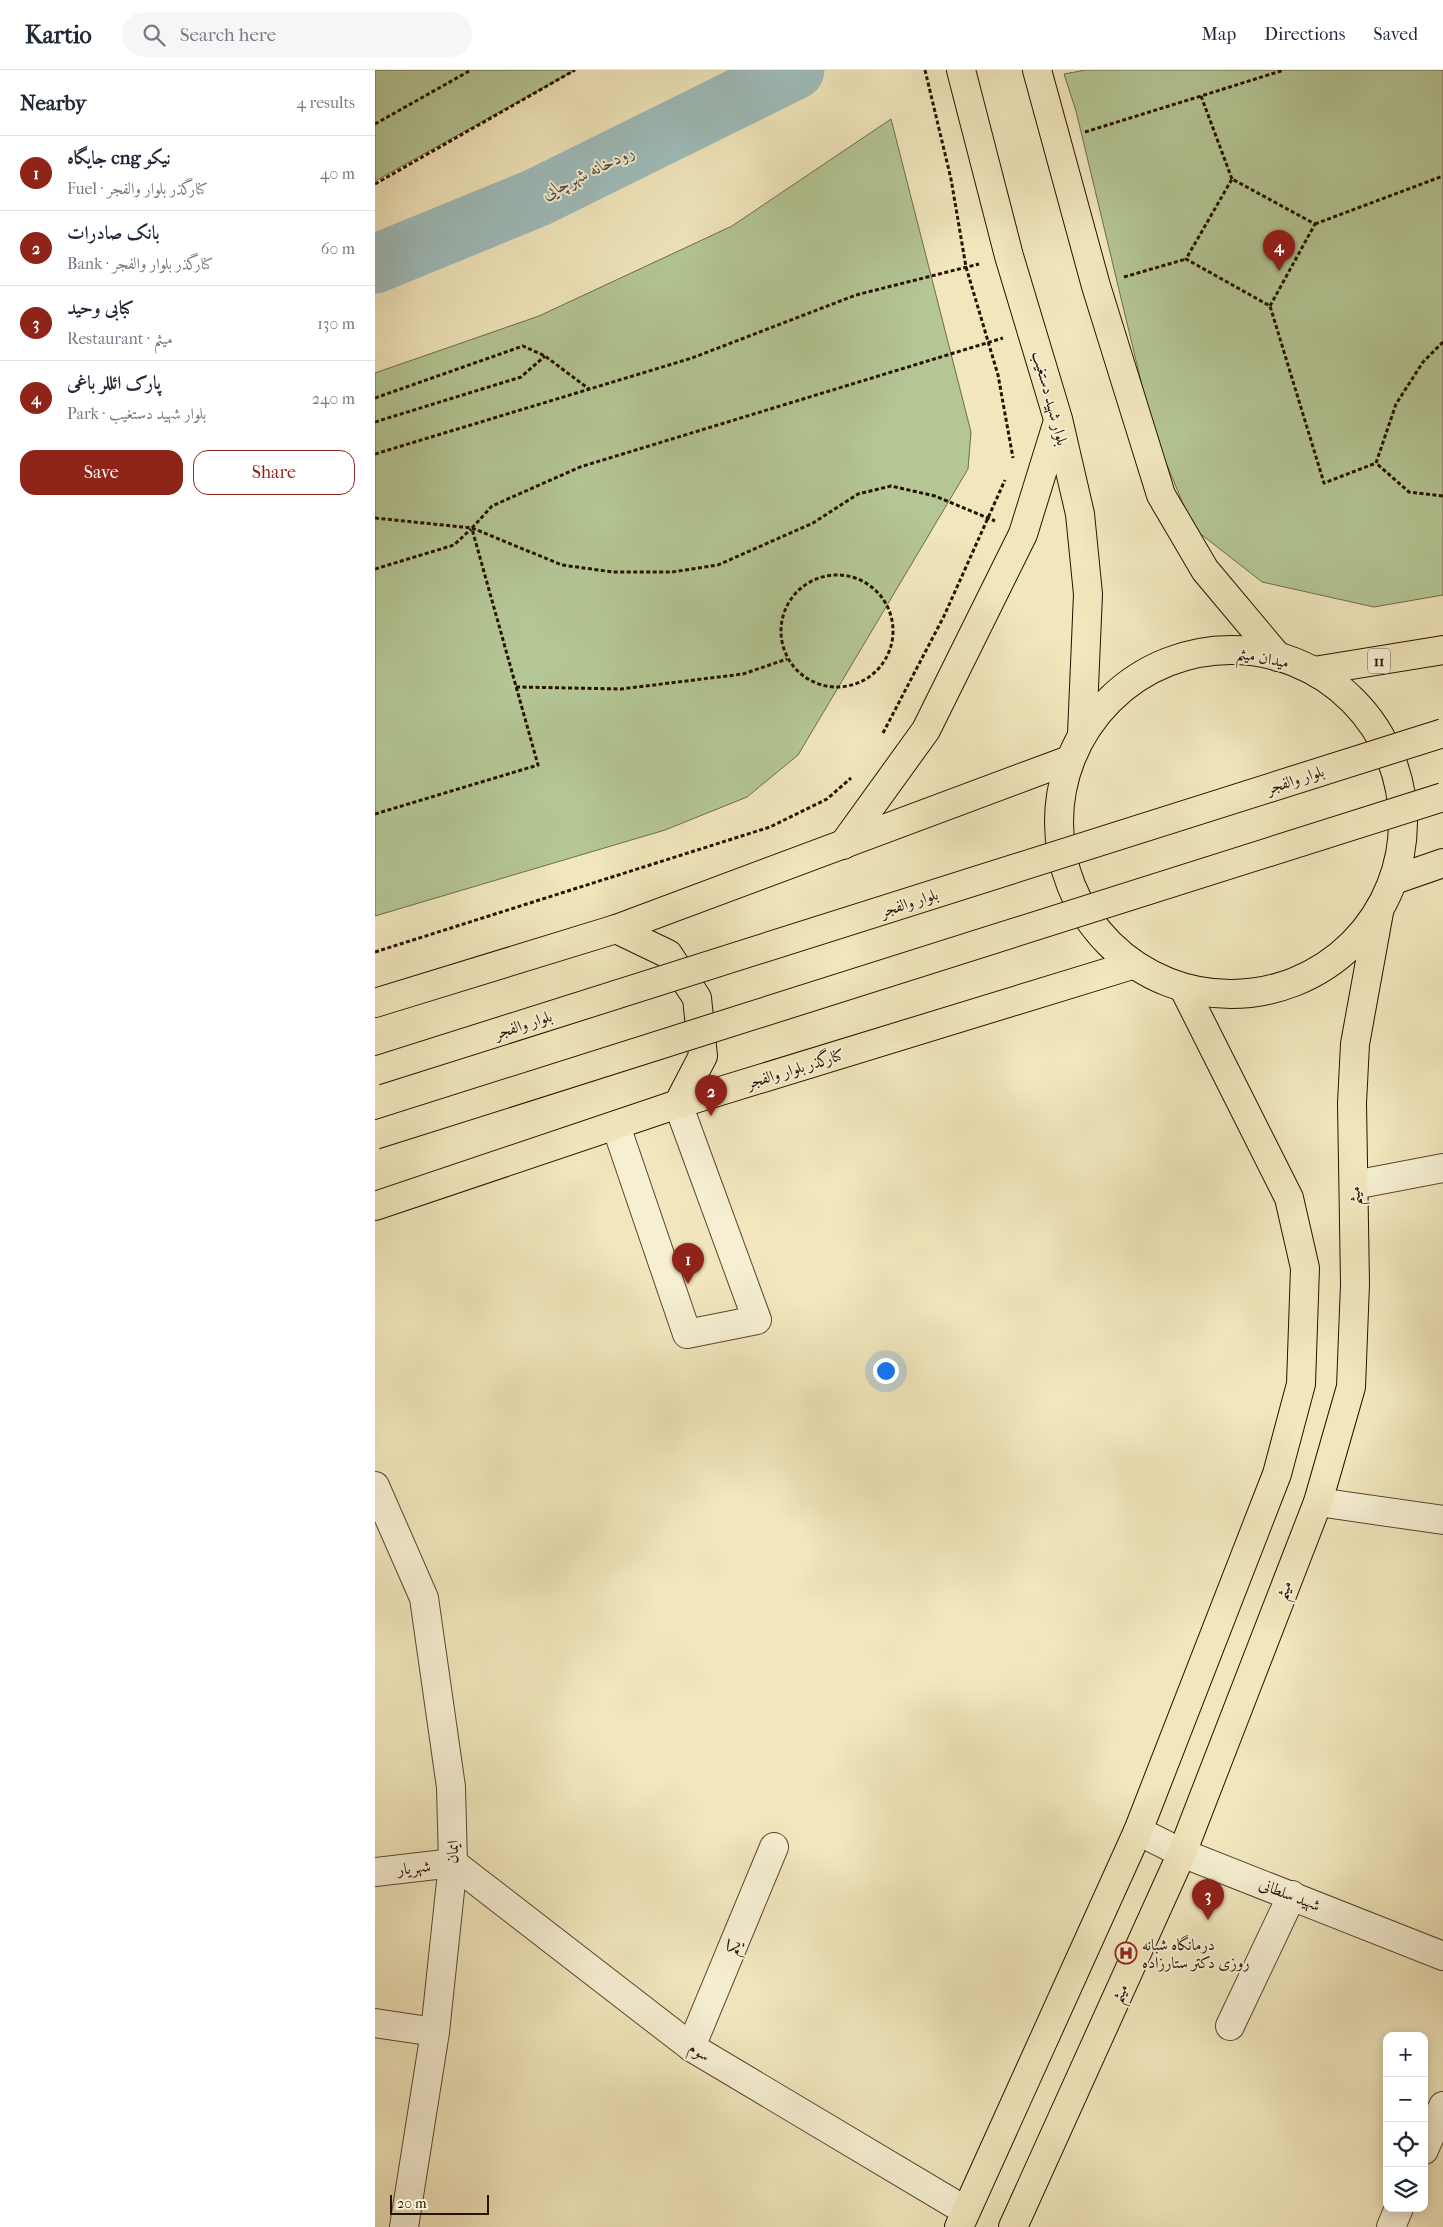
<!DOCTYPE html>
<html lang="en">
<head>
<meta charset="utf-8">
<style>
	body { margin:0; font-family:"IM FELL French Canon",Amiri,serif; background:#f6f6f7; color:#1f2937 }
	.controls { position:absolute; right:15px; bottom:15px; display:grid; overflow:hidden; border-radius:10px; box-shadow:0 2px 12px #0003 }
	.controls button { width:45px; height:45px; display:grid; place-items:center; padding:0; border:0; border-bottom:1px solid #e0e1e3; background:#fff; color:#1f2937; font:25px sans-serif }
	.scale { position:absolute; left:15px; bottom:12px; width:99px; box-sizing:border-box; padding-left:5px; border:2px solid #291101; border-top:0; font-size:14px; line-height:18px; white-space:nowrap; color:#291101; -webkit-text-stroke:4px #f6efd3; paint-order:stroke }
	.you { position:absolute; left:510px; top:1300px; width:18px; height:18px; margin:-12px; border:4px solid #fff; border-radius:50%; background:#1a73e8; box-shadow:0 0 0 8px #1a73e833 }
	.badge { display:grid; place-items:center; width:32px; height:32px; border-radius:50%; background:#8f2418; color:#fff; font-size:16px; font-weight:700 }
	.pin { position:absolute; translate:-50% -41px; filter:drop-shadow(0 1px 2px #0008) }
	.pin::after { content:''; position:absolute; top:26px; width:18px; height:15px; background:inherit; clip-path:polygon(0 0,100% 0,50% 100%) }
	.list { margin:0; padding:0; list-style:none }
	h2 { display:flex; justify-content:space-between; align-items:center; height:65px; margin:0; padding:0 20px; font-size:21px }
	h2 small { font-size:16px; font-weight:400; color:#747a83 }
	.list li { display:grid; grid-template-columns:32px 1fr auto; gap:15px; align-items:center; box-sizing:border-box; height:75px; padding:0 20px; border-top:1px solid #e0e1e3 }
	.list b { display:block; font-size:19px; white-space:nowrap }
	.list p { margin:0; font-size:16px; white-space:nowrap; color:#747a83 }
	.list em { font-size:16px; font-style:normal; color:#747a83 }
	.actions { display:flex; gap:10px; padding:15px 20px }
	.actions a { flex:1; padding:11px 0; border:1px solid #8f2418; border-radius:15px; text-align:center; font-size:18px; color:#8f2418 }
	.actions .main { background:#8f2418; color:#fff }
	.icon { flex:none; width:28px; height:28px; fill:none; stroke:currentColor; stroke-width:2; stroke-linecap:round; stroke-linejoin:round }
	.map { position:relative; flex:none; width:1068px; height:2157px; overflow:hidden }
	header { display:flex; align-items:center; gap:30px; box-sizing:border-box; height:70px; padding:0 25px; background:#fff; border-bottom:1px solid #e0e1e3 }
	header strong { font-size:24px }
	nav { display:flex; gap:28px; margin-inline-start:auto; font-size:18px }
	.search { width:350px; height:45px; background:#f6f6f7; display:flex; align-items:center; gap:12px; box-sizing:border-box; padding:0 18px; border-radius:28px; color:#747a83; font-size:19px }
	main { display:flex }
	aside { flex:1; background:#fff }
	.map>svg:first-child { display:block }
	.green { fill:#b4c694; stroke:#6e6c4a }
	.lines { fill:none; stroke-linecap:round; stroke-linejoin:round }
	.river { stroke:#9fbdbb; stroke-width:59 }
	.minor-casing { stroke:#5b4630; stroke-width:30 }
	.major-casing { stroke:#291101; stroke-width:30 }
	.highway-casing { stroke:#291101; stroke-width:30 }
	.path { stroke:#291101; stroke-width:3; stroke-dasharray:4 2.5; stroke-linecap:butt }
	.minor { stroke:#f6efd3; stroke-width:28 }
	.major { stroke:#f1e6bc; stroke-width:28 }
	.highway { stroke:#f1e6bc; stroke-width:28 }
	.highway-bridge-casing { stroke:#291101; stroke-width:30; stroke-linecap:butt }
	.highway-bridge { stroke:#f1e6bc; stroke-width:28 }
	.labels { text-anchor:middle; stroke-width:4; stroke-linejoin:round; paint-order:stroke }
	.shield { fill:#f6efd3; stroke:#665440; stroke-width:1 }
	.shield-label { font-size:15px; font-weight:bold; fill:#291101 }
	.street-label { font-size:16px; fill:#291101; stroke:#f6efd3 }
	.poi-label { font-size:16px; fill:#291101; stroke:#f6efd3; text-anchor:start }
	.water-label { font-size:18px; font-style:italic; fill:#524d42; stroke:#f6efd3 }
</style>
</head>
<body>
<header>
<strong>Kartio</strong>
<div class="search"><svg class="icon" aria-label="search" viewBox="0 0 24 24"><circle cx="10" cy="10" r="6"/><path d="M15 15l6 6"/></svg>Search here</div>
<nav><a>Map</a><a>Directions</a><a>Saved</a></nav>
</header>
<main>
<aside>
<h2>Nearby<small>4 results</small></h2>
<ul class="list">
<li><span class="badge">1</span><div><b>جایگاه cng نیکو</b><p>Fuel · کنارگذر بلوار والفجر</p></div><em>40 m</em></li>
<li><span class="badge">2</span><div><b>بانک صادرات</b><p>Bank · کنارگذر بلوار والفجر</p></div><em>60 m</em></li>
<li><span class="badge">3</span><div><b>کبابی وحید</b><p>Restaurant · میثم</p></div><em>130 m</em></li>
<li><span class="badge">4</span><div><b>پارک ائللر باغی</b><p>Park · بلوار شهید دستغیب</p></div><em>240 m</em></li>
</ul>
<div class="actions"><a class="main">Save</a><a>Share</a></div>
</aside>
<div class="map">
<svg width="1068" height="2157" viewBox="0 0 1068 2157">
	<rect width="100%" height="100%" fill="#f1e6bc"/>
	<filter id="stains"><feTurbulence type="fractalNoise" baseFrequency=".004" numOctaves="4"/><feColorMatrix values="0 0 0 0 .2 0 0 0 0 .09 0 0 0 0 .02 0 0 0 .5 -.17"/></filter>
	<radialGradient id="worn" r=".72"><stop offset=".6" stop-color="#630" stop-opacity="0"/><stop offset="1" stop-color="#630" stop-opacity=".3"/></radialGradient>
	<!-- green -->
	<g class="green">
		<path d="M0,0h200l-200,111z"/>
		<path d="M711,0h357v525l-69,12 -112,-25 -69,-54 -40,-97 -77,-320 -12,-37z"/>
		<path d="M516,49l80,313 -3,37 -170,286 -51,42 -82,33 -290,86v-543l164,-57 193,-90z"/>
	</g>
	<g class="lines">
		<!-- river -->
		<path class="river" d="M0,194l161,-66 259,-128"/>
		<!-- minor casing -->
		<g class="minor-casing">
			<g id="minor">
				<path d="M241,1056l71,208 70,-14 -79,-216"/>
				<path d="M979,1115l89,-17"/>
				<path d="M0,1416l49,112 27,189 2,76 -18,169 -31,195"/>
				<path d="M943,1432l125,18"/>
				<path d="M763,1761l44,22 261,103"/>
				<path d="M0,1802l78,-9 238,184 275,164"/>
				<path d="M0,1953l60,9"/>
				<path d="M855,1956l62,-131"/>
				<path d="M316,1977l83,-200"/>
				<path d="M1049,2080l19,-44"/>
				<path d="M1016,2157l8,-19"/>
			</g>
		</g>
		<!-- major casing -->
		<g class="major-casing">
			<g id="major">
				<path d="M586,0l48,186 49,163 22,95 8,80 -6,140"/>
				<path d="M662,0l59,216 65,209 44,75 73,87"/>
				<path d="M939,601l129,-21"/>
				<path d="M468,775l83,-115 97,-196 35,-113"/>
				<path d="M1019,810l49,-17"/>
				<path d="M0,933l241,-74 453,-169"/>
				<path d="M0,1136l303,-102 454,-139"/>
				<path d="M584,2157l179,-396 139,-357 24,-90 4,-116 -16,-70 -105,-209"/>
				<path d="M638,2157l169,-374 136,-351 33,-115 4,-103 -3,-181 3,-59 24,-132"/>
			</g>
		</g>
		<!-- highway casing -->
		<g class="highway-casing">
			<g id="highway">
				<circle cx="856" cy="752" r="172"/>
				<path d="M241,859l52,25 29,44 6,58 -25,48"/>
			</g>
		</g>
		<!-- path -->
		<g class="path">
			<path d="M550,0l26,109 15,88 32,108 15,83"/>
			<path d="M0,54l96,-54"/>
			<path d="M710,62l116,-36"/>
			<path d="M857,109l-31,-83 83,-26"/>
			<path d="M0,114l200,-114"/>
			<path d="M940,154l128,-48"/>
			<path d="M749,207l62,-18"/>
			<path d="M895,236l45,-82 -83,-45 -46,80 84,47 54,177 52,-20"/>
			<path d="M1068,272l-20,20 -27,42 -20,59 33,29 34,4"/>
			<path d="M0,328l148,-52 22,10 44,33"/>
			<path d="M0,352l146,-45 24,-21"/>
			<path d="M0,384l317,-96 164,-63 123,-31"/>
			<path d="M0,448l97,10 20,-22 88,-39 423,-129"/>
			<path d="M97,458l90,37 51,7h59l46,-7 95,-42 45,-29 33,-8 44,10 60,25"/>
			<path d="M0,499l79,-24 17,-16"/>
			<circle cx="462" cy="561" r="56"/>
			<path d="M141,617l105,2 122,-15 44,-15"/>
			<path d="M508,663l61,-117 61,-136"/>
			<path d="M0,744l163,-49 -66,-236"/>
			<path d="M0,882l395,-125 57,-28 24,-21"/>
		</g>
		<!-- minor -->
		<use href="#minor" class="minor"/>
		<!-- major -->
		<use href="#major" class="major"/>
		<!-- highway -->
		<use href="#highway" class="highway"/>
		<!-- highway-bridge casing -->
		<g class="highway-bridge-casing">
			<g id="highway-bridge">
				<path d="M0,1001l1068,-338"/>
				<path d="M0,1065l1068,-338"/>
			</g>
		</g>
		<!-- highway-bridge -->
		<use href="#highway-bridge" class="highway-bridge"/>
	</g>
	<!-- icons -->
	<defs>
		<g id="hospital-ring" transform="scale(1.125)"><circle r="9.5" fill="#f6efd3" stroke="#8f2418" stroke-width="1.5"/><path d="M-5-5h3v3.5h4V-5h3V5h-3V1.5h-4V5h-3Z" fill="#8f2418"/></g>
	</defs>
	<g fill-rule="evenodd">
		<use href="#hospital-ring" x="751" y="1883"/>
	</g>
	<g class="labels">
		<!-- shield labels -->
		<rect class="shield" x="993" y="578.5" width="22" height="25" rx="4"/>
		<g class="shield-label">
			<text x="1004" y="596">11</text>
		</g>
		<!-- street labels -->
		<g class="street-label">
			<text transform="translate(676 328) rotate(75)" y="6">بلوار شهید دستغیب</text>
			<text transform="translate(888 587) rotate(11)" y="6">میدان میثم</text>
			<text transform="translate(920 709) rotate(-18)" y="6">بلوار والفجر</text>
			<text transform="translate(534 832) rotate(-18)" y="6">بلوار والفجر</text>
			<text transform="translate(148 954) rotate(-18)" y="6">بلوار والفجر</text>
			<text transform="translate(420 998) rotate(-17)" y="6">کنارگذر بلوار والفجر</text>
			<text transform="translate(979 1126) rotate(-91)" y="6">میثم</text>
			<text transform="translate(908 1520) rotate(-69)" y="6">میثم</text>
			<text transform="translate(77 1782) rotate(-90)" y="6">ایمان</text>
			<text transform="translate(39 1797) rotate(-6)" y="6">شهریار</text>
			<text transform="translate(915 1824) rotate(21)" y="6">شهید سلطانی</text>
			<text transform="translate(358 1877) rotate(-68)" y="6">یکم</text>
			<text transform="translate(744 1923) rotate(-66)" y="6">میثم</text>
			<text transform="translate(325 1981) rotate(32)" y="6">سوم</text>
		</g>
		<!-- poi labels -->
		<g class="poi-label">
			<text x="767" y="1880">درمانگاه شبانه<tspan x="767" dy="18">روزی دکتر ستارزاده</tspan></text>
		</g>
		<!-- water labels -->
		<g class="water-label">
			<text transform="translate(213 102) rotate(-26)" y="6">رودخانه شهرچایی</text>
		</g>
	</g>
	<rect width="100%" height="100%" filter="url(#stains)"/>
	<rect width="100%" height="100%" fill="url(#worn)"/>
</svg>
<div class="controls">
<button>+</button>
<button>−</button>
<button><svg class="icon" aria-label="locate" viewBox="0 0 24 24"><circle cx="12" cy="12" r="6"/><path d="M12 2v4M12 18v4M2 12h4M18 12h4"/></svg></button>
<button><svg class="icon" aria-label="layers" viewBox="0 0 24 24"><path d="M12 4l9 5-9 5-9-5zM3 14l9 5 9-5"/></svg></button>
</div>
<div class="scale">20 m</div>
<div class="you"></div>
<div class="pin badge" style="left:313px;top:1214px">1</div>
<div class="pin badge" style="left:336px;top:1046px">2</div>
<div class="pin badge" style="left:833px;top:1850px">3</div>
<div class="pin badge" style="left:904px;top:201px">4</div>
</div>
</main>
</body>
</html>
